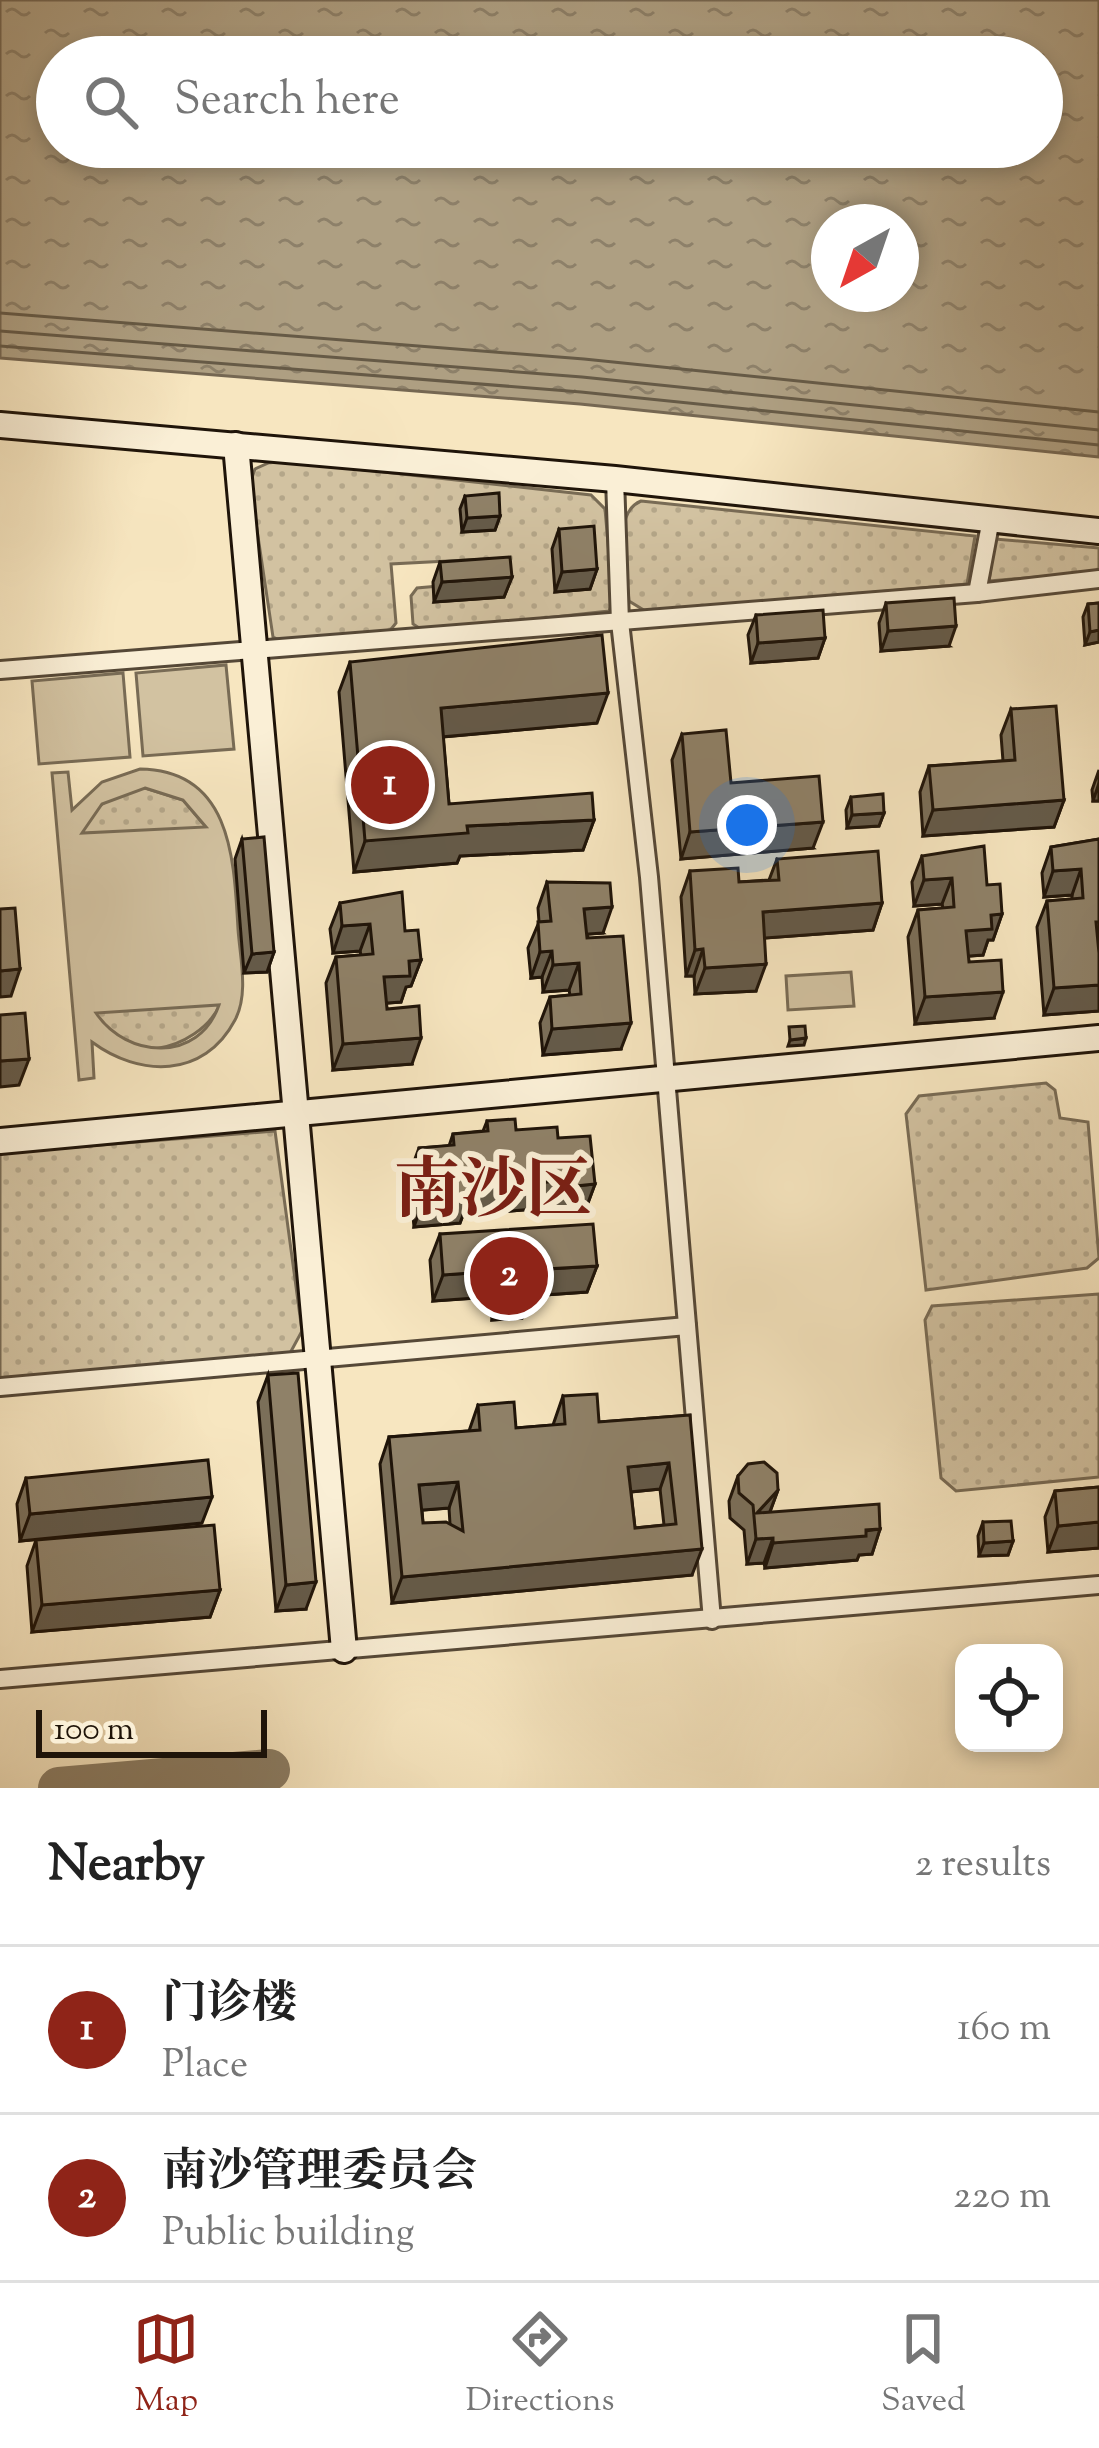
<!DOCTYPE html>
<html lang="en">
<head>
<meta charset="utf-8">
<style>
	body { margin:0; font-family:"Sorts Mill Goudy","Noto Serif SC",serif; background:#f6f6f6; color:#222 }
	.controls { position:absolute; right:36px; bottom:36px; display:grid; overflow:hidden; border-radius:24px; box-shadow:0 6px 18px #0003 }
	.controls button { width:108px; height:108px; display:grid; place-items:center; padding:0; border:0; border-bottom:3px solid #e0e0e0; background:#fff; color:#222; font:60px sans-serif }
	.compass { position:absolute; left:811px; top:204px; width:108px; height:108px; border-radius:50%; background:#fff; box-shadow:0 6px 18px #0003; rotate:220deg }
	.scale { position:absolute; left:36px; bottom:30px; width:231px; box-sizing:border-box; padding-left:12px; border:6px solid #1f1409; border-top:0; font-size:33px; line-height:42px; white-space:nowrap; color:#1f1409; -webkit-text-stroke:9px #faefd6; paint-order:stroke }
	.you { position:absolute; left:747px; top:825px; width:42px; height:42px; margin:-30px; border:9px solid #fff; border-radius:50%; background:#1a73e8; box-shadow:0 0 0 18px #1a73e833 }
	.badge { display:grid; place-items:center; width:78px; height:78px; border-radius:50%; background:#8f2418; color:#fff; font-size:39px; font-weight:700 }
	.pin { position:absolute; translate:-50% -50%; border:6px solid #fff; box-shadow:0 3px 12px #0006 }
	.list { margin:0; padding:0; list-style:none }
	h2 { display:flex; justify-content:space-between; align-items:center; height:156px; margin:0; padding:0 48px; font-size:51px }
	h2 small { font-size:39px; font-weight:400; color:#767676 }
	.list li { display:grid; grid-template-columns:78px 1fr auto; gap:36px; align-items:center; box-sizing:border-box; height:168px; padding:0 48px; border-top:3px solid #e0e0e0 }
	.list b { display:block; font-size:45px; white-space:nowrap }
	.list p { margin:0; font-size:39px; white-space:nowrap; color:#767676 }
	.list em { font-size:39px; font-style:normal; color:#767676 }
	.icon { flex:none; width:66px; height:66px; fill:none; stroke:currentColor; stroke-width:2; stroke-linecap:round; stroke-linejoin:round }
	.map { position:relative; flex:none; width:1099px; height:1788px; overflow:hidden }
	.search { position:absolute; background:#fff; box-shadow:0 6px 18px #0003; left:36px; right:36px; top:36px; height:132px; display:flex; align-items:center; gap:30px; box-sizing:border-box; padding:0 42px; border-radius:66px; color:#767676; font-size:45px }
	.sheet { height:492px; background:#fff }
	nav { display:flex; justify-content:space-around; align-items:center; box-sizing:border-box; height:168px; border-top:3px solid #e0e0e0; background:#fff; font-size:33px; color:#767676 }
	nav a { display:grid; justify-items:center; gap:6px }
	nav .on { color:#8f2418 }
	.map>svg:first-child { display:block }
	.grass { fill:url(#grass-dots); stroke:#786b55; stroke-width:3 }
	.pitch { fill:#d2c2a1; stroke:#786b55; stroke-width:3; fill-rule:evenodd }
	.water { fill:url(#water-ripples); stroke:#756752; stroke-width:3; fill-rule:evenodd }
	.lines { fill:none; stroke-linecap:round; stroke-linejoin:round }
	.shore { stroke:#665a46; stroke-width:3 }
	.taxiway { stroke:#8b7d64; stroke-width:42 }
	.street-casing { stroke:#554837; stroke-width:22 }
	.secondary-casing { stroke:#1f1409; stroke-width:30 }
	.street { stroke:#faefd6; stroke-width:16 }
	.secondary { stroke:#faefd6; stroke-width:24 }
	.wall { fill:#7b6f59; stroke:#1f1409; stroke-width:3; fill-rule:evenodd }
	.shaded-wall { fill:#645a49; stroke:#1f1409; stroke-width:3 }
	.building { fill:#8f8168; stroke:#1f1409; stroke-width:3; fill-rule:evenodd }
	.labels { text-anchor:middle; stroke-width:12; stroke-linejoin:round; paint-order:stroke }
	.town-label { font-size:66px; font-weight:bold; fill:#7a1f14; stroke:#faefd6 }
</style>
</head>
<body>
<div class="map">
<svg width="1099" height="1788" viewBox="0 0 1099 1788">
	<defs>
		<pattern id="grass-dots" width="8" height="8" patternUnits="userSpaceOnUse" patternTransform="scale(3)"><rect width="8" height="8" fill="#d2c2a1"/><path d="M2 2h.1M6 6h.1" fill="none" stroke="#b4a689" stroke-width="1.8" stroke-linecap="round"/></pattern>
		<pattern id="water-ripples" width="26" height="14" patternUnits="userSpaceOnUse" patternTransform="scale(3)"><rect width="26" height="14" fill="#ae9f82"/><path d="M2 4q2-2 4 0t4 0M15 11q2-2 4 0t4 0" fill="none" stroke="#8d8069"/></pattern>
	</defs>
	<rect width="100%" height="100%" fill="#f7e6c0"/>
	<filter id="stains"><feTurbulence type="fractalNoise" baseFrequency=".00167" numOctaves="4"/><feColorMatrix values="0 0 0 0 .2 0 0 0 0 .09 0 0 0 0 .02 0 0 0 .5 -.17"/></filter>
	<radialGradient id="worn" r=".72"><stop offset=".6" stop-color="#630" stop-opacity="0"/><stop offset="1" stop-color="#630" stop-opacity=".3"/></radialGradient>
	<!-- grass -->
	<g class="grass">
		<path d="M275,460l316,35 14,14 8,91 -4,11 -185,20 -11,-7 -2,-28 6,-8 90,-8 -2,-22 -114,6 5,59 -8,10 -104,9 -11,-5 -23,-154 5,-14z"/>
		<path d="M641,501l334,35 -8,48 -320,28 -18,-11c-2,-29 -19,-87 12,-100z"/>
		<path d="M995,539l104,9v24l-110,9z"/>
		<path d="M145,788l38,12 23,27 14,178c-22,46 -105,68 -125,6 -7,-20 -17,-155 -13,-177 4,-28 38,-43 63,-46z"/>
		<path d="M1046,1083l9,7 5,28 28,4 11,136 -12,10 -161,22 -20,-176 13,-18z"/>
		<path d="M275,1131l27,200 -13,24 -289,26v-228z"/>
		<path d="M1099,1294v183l-143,14 -15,-13 -16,-158 7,-14z"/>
	</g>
	<!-- pitch -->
	<g class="pitch">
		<path d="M226,665l8,84 -91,7 -7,-83z"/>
		<path d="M123,673l7,84 -91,7 -7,-83z"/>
		<path d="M140,769c92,1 94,91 98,160 2,29 11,65 -3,91 -31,59 -96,57 -143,22l2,36 -15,2 -27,-307 16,-1 4,38 30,-28zM145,788l38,12 23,27 -124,6 20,-29zM219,1005c-20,58 -92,54 -123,8z"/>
		<path d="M851,972l3,34 -66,4 -2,-34z"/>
	</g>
	<!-- water -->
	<path class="water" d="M0,0h1099v457l-519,-53 -580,-46zM57,57h985v90h-985zM829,222h72v72h-72z"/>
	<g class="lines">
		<!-- shore -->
		<g class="shore">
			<path d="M0,313l584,46 515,53"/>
			<path d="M0,331l582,46 517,53"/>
			<path d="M0,346l581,46 518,53"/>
		</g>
		<!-- taxiway -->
		<path class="taxiway" d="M59,1788l210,-18"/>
		<!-- street casing -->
		<g class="street-casing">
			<g id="street">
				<path d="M615,479l5,143 29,255 63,743"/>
				<path d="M977,593l14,-74"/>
				<path d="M0,670l977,-77 122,-14"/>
				<path d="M0,1387l687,-61"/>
				<path d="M0,1679l1099,-94"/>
			</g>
		</g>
		<!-- secondary casing -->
		<g class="secondary-casing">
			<g id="secondary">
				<path d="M0,425l615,54 484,52"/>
				<path d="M236,445l108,1205"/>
				<path d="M0,1141l1099,-103"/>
			</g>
		</g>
		<!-- street -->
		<use href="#street" class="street"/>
		<!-- secondary -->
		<use href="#secondary" class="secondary"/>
	</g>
	<!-- wall -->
	<g class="wall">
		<path d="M465,496l35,20 -5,14 -33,2 -2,-23z"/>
		<path d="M559,529l38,40 -7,20 -35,3 -3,-43z"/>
		<path d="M440,562l72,15 -8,20 -70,5 -1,-20z"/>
		<path d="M886,603l63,43 -68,5 -2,-28z"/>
		<path d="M1099,603v39l-14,3 -2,-28 5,-13z"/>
		<path d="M756,615l69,23 -7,20 -67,5 -3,-28z"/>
		<path d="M350,662l247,61 -154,14 6,67 145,16 -11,30 -123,6 -3,7 -103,9 -15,-180z"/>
		<path d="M1011,709l53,91 -10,27 -131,9 -3,-44 9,-26 74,-5 -2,-26z"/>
		<path d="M682,734l49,49 82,65 -132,11 -9,-99z"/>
		<path d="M1099,770v31h-6l-1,-11z"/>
		<path d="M851,797l33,16 -5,13 -32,2 -1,-18z"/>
		<path d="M242,839l32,113 -7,20 -23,1 -9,-114z"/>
		<path d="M1099,839v172l-55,4 -7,-88 10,-26 25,-2v-4l-28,2 -2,-24 9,-26z"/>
		<path d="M922,856l65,29 15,29 -9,26h-5l-5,15 -15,1 1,6 25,56 -79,6 -7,-87 10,-27 25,-2 -1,-4 -28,2 -2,-24z"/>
		<path d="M777,859l105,44 -9,27 -109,8 -8,53 -61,3 -1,-18h-8l-5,-79 9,-26 49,11 30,-2z"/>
		<path d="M547,882l56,51 -16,1 34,115 -78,6 -3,-32 10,-26 20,-2 -1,-5 -26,2 -1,-15 -11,1 -3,-30 11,-26 -1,-14z"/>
		<path d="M340,903l65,28 16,29 -10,26 -5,1 -5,15 -15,1 1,6 25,55 -79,6 -7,-87 10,-26 25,-2 -1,-4 -27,2 -3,-24z"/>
		<path d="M487,1121l29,9 42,8 37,46 -10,27 -38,3 -1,-6 -83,7 -3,8 -46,4 -5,-52 10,-27 30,-2 4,-12 30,-3z"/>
		<path d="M440,1234l157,32 -10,26 -57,4 -8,22 -30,2 -2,-23 -57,4 -3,-41z"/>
		<path d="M268,1375l38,234 -30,2 -18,-209z"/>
		<path d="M563,1396l36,26 91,-7 2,160 -300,28 -12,-139 9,-27 80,-6 9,-26 38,23 37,-3zM660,1489l4,36 -29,3 -4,-36zM449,1508l1,16 -27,-1 -1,-13z"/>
		<path d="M738,1476l40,14 -8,22 110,17 -8,25 -13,1 -2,5 -92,8 -1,-5 -17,1 -3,-34 -14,-12 -1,-17z"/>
		<path d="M26,1478l176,45 -182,18 -3,-37z"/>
		<path d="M1099,1487v61l-51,4 -3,-35 10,-26z"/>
		<path d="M983,1522l30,19 -5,14 -29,1 -1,-20z"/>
		<path d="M36,1540l184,50 -10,27 -178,15 -5,-66z"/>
	</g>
	<!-- shaded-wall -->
	<g class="shaded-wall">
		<path d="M500,516l-5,14 -33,2 5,-14z"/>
		<path d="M597,569l-7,20 -35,3 7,-20z"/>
		<path d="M512,577l-8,20 -70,5 8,-20z"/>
		<path d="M956,626l-7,20 -68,5 7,-20z"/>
		<path d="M1099,630v12l-14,3 5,-13z"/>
		<path d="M825,638l-7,20 -67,5 7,-20z"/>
		<path d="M608,693l-11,30 -167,15 11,-30z"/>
		<path d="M1099,783v18h-6z"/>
		<path d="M1064,800l-10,27 -131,9 10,-26z"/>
		<path d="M884,813l-5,13 -32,2 5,-13z"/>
		<path d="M594,820l-11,30 -123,6 -3,7 -103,9 11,-31 102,-15z"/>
		<path d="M823,822l-10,26 -132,11 9,-27z"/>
		<path d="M1081,869l-9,26 -28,2 9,-26z"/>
		<path d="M952,878l-10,26 -28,2 10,-26z"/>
		<path d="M882,903l-9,27 -120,9 10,-27z"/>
		<path d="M612,907l-9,26 -28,2 9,-26z"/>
		<path d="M1002,914l-9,26h-5l-5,15 -26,2 9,-26 25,-16z"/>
		<path d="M370,924l-10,27 -27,2 9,-27z"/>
		<path d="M703,949l-9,27h-8l9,-26z"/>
		<path d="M552,951l-10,26 -11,1 9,-26z"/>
		<path d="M274,952l-7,20 -23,1 8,-19z"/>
		<path d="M421,960l-10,26 -5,1 -5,15 -26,2 9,-27 25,-16z"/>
		<path d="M579,963l-10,27 -26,2 10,-27z"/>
		<path d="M766,964l-10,27 -61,3 10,-26z"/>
		<path d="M20,969l-9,27 -11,1v-26z"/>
		<path d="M1099,985v26l-55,4 10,-27z"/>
		<path d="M1003,992l-9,26 -79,6 10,-27z"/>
		<path d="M631,1023l-10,26 -78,6 9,-26z"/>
		<path d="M421,1038l-9,26 -79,6 10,-26z"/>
		<path d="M806,1038l-2,7 -16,1 2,-6z"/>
		<path d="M29,1059l-10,26 -19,2v-26z"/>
		<path d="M556,1181l-10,27 -83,7 -3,8 -46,4 9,-27 46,-11z"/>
		<path d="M595,1184l-10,27 -38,3 9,-26z"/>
		<path d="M597,1266l-10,26 -57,4 -8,22 -30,2 9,-27 29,-23z"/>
		<path d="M499,1271l-9,26 -57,4 10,-26z"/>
		<path d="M669,1463l-9,26 -41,4 9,-26z"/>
		<path d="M458,1482l-9,26 -39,3 9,-26z"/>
		<path d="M778,1490l-9,24 -12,-1z"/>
		<path d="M212,1497l-10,26 -182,18 10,-27z"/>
		<path d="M1099,1522v26l-51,4 10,-26z"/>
		<path d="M880,1529l-8,25 -13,1 -2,5 -92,8 8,-25z"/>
		<path d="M773,1538l-9,25 -17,1 9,-25z"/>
		<path d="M1013,1541l-5,14 -29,1 5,-13z"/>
		<path d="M702,1549l-10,26 -300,28 10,-26z"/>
		<path d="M316,1582l-10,27 -30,2 10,-26z"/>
		<path d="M220,1590l-10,27 -178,15 10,-27z"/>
	</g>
	<!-- building -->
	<g class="building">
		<path d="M499,493l1,23 -33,2 -2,-22z"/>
		<path d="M594,526l3,43 -35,3 -3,-43z"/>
		<path d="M510,557l2,20 -70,5 -2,-20z"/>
		<path d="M954,598l2,28 -68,5 -2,-28z"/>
		<path d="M1099,603v27l-9,2 -2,-28z"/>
		<path d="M823,610l2,28 -67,5 -2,-28z"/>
		<path d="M602,635l6,58 -167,15 8,96 143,-11 2,27 -127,6 1,7 -103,8 -15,-179z"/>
		<path d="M1056,706l8,94 -131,10 -4,-44 86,-6 -4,-51z"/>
		<path d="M726,730l5,53 88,-7 4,46 -133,10 -8,-98z"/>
		<path d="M883,794l1,19 -32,2 -1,-18z"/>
		<path d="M264,837l10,115 -22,2 -10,-115z"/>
		<path d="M1099,839v83h-3l3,31v32l-45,3 -7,-87 36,-3 -2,-29 -28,2 -2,-24z"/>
		<path d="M984,846l3,39 13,-1 2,30 -11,1 1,14 -26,2 3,31 32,-2 2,32 -78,5 -7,-87 36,-3 -2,-29 -28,2 -2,-24z"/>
		<path d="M878,851l4,52 -119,9 3,52 -61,4 -2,-19 -8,1 -5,-79 48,-3 1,14 40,-2 -2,-21z"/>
		<path d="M547,882l63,1 2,24 -28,2 3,29 36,-2 8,87 -79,6 -2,-32 31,-3 -2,-31 -26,2 -1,-14 -12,1 -2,-30 13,-1z"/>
		<path d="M402,892l3,39 13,-1 3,30 -12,1 1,15 -26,1 3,32 32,-3 2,32 -78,6 -7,-87 37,-3 -3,-30 -28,2 -2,-23z"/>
		<path d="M15,908l5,61 -20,2v-62z"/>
		<path d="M25,1013l4,46 -29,2v-46z"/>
		<path d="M805,1026l1,12 -16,2 -1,-13z"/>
		<path d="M515,1119l1,11 41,-3 1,11 32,-2 5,48 -39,4v-7l-87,8v7l-46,4 -4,-52 35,-3 -1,-11 35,-3 -1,-10z"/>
		<path d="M593,1224l4,42 -67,4 2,21 -31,2 -2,-22 -56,4 -3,-41z"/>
		<path d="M298,1373l18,209 -30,3 -18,-210z"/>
		<path d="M597,1394l2,28 91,-7 12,134 -300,28 -13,-140 91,-7 -2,-25 36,-3 2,26 49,-4 -2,-28zM669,1463l7,61 -41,4 -7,-61zM458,1482l5,49 -17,-9 -23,1 -4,-38z"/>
		<path d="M208,1460l4,37 -182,17 -4,-36z"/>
		<path d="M764,1462l13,11 1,17 -21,23 122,-9 1,25 -14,1v6l-93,7v-5l-17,1 -3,-34 -14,-12 -1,-17 10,-12z"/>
		<path d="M1099,1487v35l-41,4 -3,-35z"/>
		<path d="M1011,1521l2,20 -29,2 -1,-21z"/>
		<path d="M214,1525l6,65 -178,15 -6,-65z"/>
	</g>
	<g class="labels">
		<!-- town labels -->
		<g class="town-label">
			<text x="493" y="1211">南沙区</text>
		</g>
	</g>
	<rect width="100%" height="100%" filter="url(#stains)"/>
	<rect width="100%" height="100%" fill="url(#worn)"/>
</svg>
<div class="controls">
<button><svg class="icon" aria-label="locate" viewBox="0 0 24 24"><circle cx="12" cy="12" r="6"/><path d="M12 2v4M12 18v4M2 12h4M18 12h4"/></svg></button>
</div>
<svg class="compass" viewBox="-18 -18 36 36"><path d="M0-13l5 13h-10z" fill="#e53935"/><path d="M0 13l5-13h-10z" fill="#767676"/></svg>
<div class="scale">100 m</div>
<div class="you"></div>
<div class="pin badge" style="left:390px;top:785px">1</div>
<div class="pin badge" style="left:509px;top:1276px">2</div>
<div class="search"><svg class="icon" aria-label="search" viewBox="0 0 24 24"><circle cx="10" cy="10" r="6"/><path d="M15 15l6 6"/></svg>Search here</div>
</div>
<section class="sheet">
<h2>Nearby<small>2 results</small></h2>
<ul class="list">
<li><span class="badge">1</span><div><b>门诊楼</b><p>Place</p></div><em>160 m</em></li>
<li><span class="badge">2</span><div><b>南沙管理委员会</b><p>Public building</p></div><em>220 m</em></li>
</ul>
</section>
<nav>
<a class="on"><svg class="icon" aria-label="map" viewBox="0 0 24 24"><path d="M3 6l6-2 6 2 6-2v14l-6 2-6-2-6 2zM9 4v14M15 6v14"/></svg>Map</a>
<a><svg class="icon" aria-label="directions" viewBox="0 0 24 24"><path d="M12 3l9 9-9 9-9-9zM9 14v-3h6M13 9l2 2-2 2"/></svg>Directions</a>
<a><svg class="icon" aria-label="saved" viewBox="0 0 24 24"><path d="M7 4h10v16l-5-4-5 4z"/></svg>Saved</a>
</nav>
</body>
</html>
